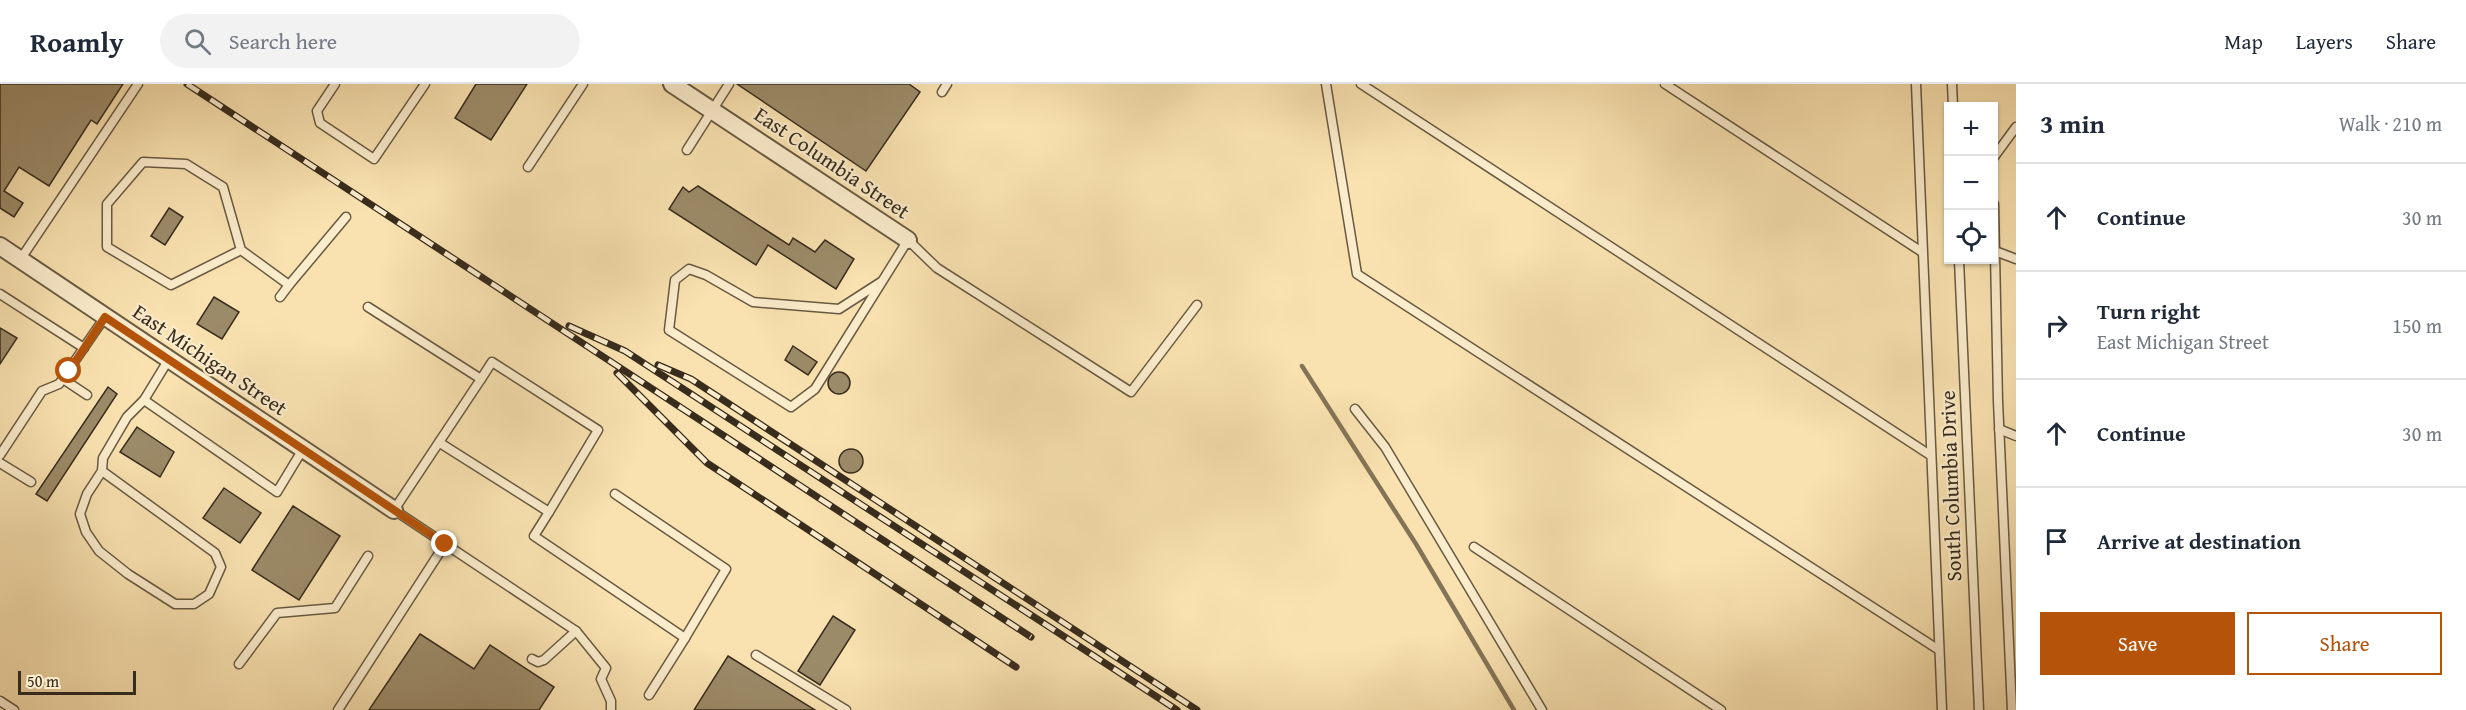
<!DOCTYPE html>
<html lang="en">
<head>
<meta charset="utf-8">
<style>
	body { margin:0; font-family:"Gentium Book Plus",serif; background:#f2f2f3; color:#1f2937 }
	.controls { position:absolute; right:18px; top:18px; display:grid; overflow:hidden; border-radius:0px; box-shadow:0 2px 4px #0004 }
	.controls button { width:54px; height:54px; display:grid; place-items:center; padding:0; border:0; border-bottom:2px solid #e0e1e3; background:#fff; color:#1f2937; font:30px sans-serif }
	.scale { position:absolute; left:18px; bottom:15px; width:118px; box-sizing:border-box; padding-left:6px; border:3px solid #382c1d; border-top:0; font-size:16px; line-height:21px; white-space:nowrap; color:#382c1d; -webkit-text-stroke:4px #fbeccc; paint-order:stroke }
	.stop { position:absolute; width:18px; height:18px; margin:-14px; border:4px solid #b45309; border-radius:50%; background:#fff }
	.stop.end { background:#b45309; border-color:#fff; box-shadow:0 2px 6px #0008 }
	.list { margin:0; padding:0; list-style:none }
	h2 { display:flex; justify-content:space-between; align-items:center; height:78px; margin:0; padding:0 24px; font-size:26px }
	h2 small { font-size:20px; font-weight:400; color:#747a83 }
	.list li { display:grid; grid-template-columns:39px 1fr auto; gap:18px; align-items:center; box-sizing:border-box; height:108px; padding:0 24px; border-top:2px solid #e0e1e3 }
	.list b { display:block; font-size:22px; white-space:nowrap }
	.list p { margin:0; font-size:20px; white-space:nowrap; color:#747a83 }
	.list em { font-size:20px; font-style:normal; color:#747a83 }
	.actions { display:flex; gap:12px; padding:18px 24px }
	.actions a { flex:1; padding:14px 0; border:2px solid #b45309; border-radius:0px; text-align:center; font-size:21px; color:#b45309 }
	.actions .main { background:#b45309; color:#fff }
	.icon { flex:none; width:33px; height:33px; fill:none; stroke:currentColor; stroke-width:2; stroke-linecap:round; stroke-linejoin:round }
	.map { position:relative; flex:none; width:2016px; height:626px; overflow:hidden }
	header { display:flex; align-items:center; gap:36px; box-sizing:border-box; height:84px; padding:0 30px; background:#fff; border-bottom:2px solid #e0e1e3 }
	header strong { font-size:28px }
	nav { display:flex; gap:33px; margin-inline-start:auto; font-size:21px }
	.search { width:420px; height:54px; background:#f2f2f3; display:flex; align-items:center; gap:15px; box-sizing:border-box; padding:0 21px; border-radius:33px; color:#747a83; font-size:22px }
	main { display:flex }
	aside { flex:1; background:#fff }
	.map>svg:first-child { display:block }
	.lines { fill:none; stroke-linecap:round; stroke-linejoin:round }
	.stream { stroke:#847457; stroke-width:4.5 }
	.building { fill:#9c8b69; stroke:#382c1d; stroke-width:1.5 }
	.service-casing { stroke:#685a42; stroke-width:11 }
	.minor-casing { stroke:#685a42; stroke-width:20 }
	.service { stroke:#fbeccc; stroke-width:8 }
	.minor { stroke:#fbeccc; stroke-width:16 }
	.rail-casing { stroke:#382c1d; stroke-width:7 }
	.rail { stroke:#fbeccc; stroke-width:4.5; stroke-dasharray:14; stroke-linecap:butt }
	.route { stroke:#b45309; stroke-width:8 }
	.labels { text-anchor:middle; stroke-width:4.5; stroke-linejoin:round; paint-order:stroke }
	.street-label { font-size:21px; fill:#382c1d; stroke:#fbeccc }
</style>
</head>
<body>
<header>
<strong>Roamly</strong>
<div class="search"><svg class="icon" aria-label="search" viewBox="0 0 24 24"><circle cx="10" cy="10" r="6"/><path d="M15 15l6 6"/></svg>Search here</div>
<nav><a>Map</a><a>Layers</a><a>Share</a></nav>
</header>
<main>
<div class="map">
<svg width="2016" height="626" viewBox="0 0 2016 626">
	<rect width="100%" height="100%" fill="#f9e2b0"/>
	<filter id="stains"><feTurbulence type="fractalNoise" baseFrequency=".00333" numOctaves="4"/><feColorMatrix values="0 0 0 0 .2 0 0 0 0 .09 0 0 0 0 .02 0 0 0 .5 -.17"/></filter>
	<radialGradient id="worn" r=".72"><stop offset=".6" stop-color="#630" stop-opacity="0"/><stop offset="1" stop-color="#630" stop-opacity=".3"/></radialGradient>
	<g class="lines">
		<!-- stream -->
		<path class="stream" d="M1302,282l114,178 98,166"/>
	</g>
	<!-- building -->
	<g class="building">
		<path d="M0,0h123l-26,40 -6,-4 -42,66 -30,-19 -15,24 19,12 -9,14 -14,-9z"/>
		<path d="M476,0h51l-36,56 -36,-22z"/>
		<path d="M737,0h172l11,8 -54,79z"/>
		<path d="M698,102l91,59 4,-7 22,14 10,-12 29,19 -18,30 -68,-44 -12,20 -87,-56 14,-22 6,5z"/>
		<path d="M169,124l14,9 -18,28 -14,-9z"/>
		<path d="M214,213l25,15 -17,27 -25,-15z"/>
		<path d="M0,244l17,10 -17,26z"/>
		<path d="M793,262l24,16 -9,13 -23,-15z"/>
		<circle cx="839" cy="299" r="11"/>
		<path d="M108,303l9,7 -70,107 -11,-7z"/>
		<path d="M137,343l37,25 -14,25 -40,-25z"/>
		<circle cx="851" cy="377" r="12"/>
		<path d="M224,404l37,25 -21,30 -37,-25z"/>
		<path d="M293,422l47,30 -41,64 -47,-30z"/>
		<path d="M833,532l22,14 -35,55 -22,-14z"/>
		<path d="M420,550l54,35 16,-24 64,42 -15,23h-170z"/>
		<path d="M728,572l87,54h-121z"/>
	</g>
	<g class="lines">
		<!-- service casing -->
		<g class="service-casing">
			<g id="service">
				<path d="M335,0l-18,27 3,12 54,36 51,-75"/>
				<path d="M1326,0l31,190 582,376"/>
				<path d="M1361,0l569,371"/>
				<path d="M1665,0l257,168"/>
				<path d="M1916,0l26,626"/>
				<path d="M1952,0l1,22"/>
				<path d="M942,8l5,-8"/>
				<path d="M687,66l42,-66"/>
				<path d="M1994,73l22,-30"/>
				<path d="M528,83l55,-83"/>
				<path d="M1994,120l4,197 14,309"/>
				<path d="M241,166l-70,35 -64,-38v-43l36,-42 43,2 37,23 18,63 48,35 -9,12"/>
				<path d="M1995,167l21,8"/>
				<path d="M20,176l118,-176"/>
				<path d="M1959,176l20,450"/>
				<path d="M881,198l-42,27 -86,-7 -47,-27 -17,-6 -14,11 -6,50 122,77 24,-18 93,-149 29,28 194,124 66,-87"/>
				<path d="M289,201l57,-68"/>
				<path d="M0,210l84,54"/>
				<path d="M368,223l113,72 -87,131 182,121 30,37 -5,11 10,22v9"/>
				<path d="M169,275l-25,41 133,92 26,-43"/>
				<path d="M63,295l24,16"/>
				<path d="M481,295l11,-17 106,68 -49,82"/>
				<path d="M1355,325l30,38 157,263"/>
				<path d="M1999,345l17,7"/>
				<path d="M440,359l109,69 -15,24 151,102 41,-69 -111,-75"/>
				<path d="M0,371l42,-64 17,-7 46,-67"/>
				<path d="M0,379l31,19"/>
				<path d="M102,387l113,82 6,14 -12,27 -15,10h-19l-47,-30 -29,-23 -13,-19 -6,-18 7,-20 15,-23 1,-13 24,-41 17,-17"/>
				<path d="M1474,463l247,163"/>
				<path d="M756,571l90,55"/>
				<path d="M532,575l6,3 6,-2 32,-29"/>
				<path d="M239,580l38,-51 58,-5 33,-52"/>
				<path d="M649,611l36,-57"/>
				<path d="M0,617l14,9"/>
				<path d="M338,626l107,-166"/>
			</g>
		</g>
		<!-- minor casing -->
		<g class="minor-casing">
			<g id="minor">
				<path d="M672,0l236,156"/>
				<path d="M0,162l394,264"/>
			</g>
		</g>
		<!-- service -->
		<use href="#service" class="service"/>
		<!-- minor -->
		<use href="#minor" class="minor"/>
		<!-- rail casing -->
		<g class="rail-casing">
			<g id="rail">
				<path d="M187,0l844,553"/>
				<path d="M569,242l56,25 552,359"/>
				<path d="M658,281l33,14 506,331"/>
				<path d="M617,289l90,90 309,204"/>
			</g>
		</g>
		<!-- rail -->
		<use href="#rail" class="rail"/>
	</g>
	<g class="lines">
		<!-- route -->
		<path class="route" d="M69,287l36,-54 340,227"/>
	</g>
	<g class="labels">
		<!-- street labels -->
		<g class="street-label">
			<text transform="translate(832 79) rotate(34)" y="7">East Columbia Street</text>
			<text transform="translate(210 276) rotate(34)" y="7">East Michigan Street</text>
			<text transform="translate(1951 402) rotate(-92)" y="7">South Columbia Drive</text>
		</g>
	</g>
	<rect width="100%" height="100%" filter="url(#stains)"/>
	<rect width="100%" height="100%" fill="url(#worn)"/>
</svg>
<div class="controls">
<button>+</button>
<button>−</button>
<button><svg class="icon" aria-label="locate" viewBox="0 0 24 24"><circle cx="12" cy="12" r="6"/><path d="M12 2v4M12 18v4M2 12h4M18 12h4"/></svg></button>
</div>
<div class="scale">50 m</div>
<div class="stop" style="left:69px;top:287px"></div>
<div class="stop end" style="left:445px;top:460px"></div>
</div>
<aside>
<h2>3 min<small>Walk · 210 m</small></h2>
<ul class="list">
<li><svg class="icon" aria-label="ahead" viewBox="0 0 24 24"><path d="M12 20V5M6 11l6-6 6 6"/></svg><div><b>Continue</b></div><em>30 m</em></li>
<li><svg class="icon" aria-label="right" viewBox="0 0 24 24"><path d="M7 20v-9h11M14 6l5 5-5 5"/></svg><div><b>Turn right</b><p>East Michigan Street</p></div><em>150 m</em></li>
<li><svg class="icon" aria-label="ahead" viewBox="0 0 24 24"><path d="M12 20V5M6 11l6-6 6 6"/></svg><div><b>Continue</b></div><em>30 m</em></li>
<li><svg class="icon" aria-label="arrive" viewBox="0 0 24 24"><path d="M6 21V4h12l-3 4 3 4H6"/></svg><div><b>Arrive at destination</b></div></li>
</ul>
<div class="actions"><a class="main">Save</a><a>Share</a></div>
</aside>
</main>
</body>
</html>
